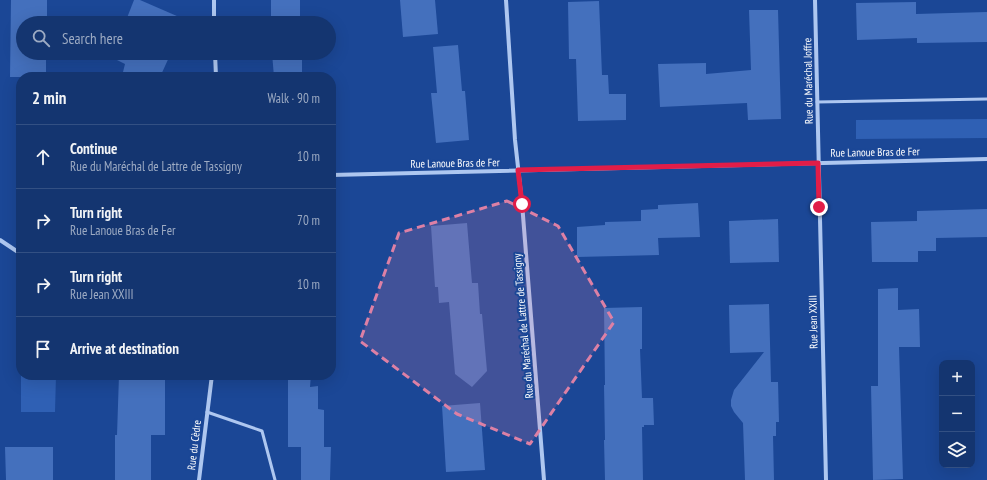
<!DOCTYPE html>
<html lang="en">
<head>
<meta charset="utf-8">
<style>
	body { margin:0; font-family:"PT Sans Narrow",sans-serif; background:#1d3d75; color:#f1f3f6 }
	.controls { position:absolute; right:12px; bottom:12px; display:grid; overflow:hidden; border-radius:8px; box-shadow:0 4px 16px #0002 }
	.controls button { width:36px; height:36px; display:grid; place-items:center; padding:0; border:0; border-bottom:1px solid #335083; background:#143570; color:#f1f3f6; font:20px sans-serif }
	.stop { position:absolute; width:12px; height:12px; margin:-9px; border:3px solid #e11d48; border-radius:50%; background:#fff }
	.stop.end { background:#e11d48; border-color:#fff; box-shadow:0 1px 4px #0008 }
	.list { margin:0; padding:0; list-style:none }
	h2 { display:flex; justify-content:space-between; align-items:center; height:52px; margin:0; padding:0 16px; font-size:17px }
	h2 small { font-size:13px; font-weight:400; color:#9dabc3 }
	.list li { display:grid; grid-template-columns:26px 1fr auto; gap:12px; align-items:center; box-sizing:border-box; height:64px; padding:0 16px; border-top:1px solid #335083 }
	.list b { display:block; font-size:15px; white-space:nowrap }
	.list p { margin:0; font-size:13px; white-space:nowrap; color:#9dabc3 }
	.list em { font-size:13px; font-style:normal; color:#9dabc3 }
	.icon { flex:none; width:22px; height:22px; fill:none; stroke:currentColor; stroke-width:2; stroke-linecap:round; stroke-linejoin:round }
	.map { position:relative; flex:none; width:987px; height:480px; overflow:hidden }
	.search { position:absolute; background:#143570; box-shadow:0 4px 16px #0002; left:16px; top:16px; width:320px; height:44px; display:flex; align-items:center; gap:10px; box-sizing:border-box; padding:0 14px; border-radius:22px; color:#9dabc3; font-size:15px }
	.panel { position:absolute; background:#143570; box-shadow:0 4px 16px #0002; left:16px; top:72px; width:320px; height:308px; border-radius:16px }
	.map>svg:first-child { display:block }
	.green { fill:#2f60b4 }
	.building { fill:#4470bd }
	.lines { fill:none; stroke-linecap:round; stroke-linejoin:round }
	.service { stroke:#aec7f0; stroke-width:3 }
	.minor { stroke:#aec7f0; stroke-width:4 }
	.route { stroke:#e11d48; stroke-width:5 }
	.marked { fill:#dd80a5; fill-opacity:0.2; stroke:#dd80a5; stroke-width:3; stroke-dasharray:8 5; stroke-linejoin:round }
	.labels { text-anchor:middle; stroke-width:4; stroke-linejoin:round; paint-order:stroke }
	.street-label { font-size:11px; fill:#fff; stroke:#1b4796 }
</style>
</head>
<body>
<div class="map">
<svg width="987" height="480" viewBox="0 0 987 480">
	<rect width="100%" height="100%" fill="#1b4796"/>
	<!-- green -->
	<g class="green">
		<path d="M987,119v19l-131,1v-19z"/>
		<path d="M21,375h35l-1,37h-34z"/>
	</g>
	<!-- building -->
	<g class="building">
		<path d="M11,0h36v23h-24v30h23v24h-36z"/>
		<path d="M134,0h6l53,23h-68z"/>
		<rect x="271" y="0" width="29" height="23"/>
		<path d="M400,0h35l3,34 -35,3z"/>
		<path d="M599,1l3,74h6l1,19h17v26l-48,1 -2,-62h-7l-1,-57z"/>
		<path d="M916,2v12l71,-2v30l-70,1v-5l-60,2 -1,-37z"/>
		<path d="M749,10h29l3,109 -33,1 -1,-17 -87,4 -2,-43 48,-1v11l45,-4z"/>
		<path d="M458,45l4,46h3l4,49 -33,3 -5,-50h6l-4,-46z"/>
		<path d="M115,53h56l-11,24h-26l-11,-5 2,-8 -12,-6z"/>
		<path d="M272,53h30v24h-28z"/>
		<path d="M698,203l2,34 -42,1 1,17 -82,2v-30l28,-2v-3l36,-1v-11l17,-1v-4z"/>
		<path d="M987,209v28l-51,1v13h-18v11h-46l-1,-40 46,-1v-10z"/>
		<path d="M778,219l1,43 -49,1 -1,-42z"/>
		<path d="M467,223l5,60h6l2,31h2l5,57 -15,16 -17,-13 -6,-72 -10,1 -1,-16h-3l-4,-61z"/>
		<path d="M898,288v22l21,-1 1,38h-21l4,132 -30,1 -2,-94h7v-97z"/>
		<path d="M769,304l2,78h7l1,40h-3v14h-3l1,44h-29l-2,-57 -9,-11 -3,-6v-6l3,-10 30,-38 -34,1 -1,-48z"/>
		<path d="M642,307v42h-2l2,49h11l1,27h-10v2h-2l1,53h-38l-1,-40h1l-1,-55h1l-1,-77z"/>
		<path d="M119,375h46v60h-14v45h-36v-45h2z"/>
		<path d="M288,375h23l-1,12 8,-1v23l6,1v37h7l-1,33h-29v-33h-13z"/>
		<path d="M480,403l5,67 -39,2 -4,-66z"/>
		<path d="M5,447h48v33h-47z"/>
	</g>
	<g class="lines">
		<!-- service -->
		<g class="service">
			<path d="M817,102l170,-3"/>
			<path d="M207,412l55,19 13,49"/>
		</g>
		<!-- minor -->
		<g class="minor">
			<path d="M214,0v23"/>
			<path d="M506,0l9,140 7,63 22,277"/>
			<path d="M815,0l11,480"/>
			<path d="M215,53l1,24"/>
			<path d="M331,175l656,-16"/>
			<path d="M0,240l21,14"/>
			<path d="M199,480l13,-105"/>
		</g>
	</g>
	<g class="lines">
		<!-- route -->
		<path class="route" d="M522,204l-4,-34 300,-7 1,44"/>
	</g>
	<!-- marked area -->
	<path class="marked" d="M507,201l51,25 56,96 -84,122 -73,-30 -97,-73 39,-108z"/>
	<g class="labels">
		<!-- street labels -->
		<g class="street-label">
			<text transform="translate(808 81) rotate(-91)" y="4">Rue du Maréchal Joffre</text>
			<text transform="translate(875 152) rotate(-1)" y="4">Rue Lanoue Bras de Fer</text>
			<text transform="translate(455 163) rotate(-1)" y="4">Rue Lanoue Bras de Fer</text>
			<text transform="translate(813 322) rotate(-91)" y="4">Rue Jean XXIII</text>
			<text transform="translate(523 326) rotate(-95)" y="4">Rue du Maréchal de Lattre de Tassigny</text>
			<text transform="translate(194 445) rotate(-83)" y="4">Rue du Cèdre</text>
		</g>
	</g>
</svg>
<div class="controls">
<button>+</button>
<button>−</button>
<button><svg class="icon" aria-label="layers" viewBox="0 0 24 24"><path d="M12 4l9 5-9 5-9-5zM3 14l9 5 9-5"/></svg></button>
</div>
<div class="stop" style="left:522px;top:204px"></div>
<div class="stop end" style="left:819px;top:207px"></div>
<div class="search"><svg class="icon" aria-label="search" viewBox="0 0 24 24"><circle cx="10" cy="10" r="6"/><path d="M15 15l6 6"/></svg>Search here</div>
<section class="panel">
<h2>2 min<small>Walk · 90 m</small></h2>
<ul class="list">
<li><svg class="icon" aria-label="ahead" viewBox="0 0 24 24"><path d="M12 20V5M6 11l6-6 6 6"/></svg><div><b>Continue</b><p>Rue du Maréchal de Lattre de Tassigny</p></div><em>10 m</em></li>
<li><svg class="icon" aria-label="right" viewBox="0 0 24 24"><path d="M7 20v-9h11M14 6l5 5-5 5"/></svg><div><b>Turn right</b><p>Rue Lanoue Bras de Fer</p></div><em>70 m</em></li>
<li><svg class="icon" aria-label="right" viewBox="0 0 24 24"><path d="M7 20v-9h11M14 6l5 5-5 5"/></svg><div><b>Turn right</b><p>Rue Jean XXIII</p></div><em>10 m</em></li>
<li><svg class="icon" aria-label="arrive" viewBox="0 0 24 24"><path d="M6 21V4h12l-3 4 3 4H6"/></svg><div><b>Arrive at destination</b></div></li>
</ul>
</section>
</div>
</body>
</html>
